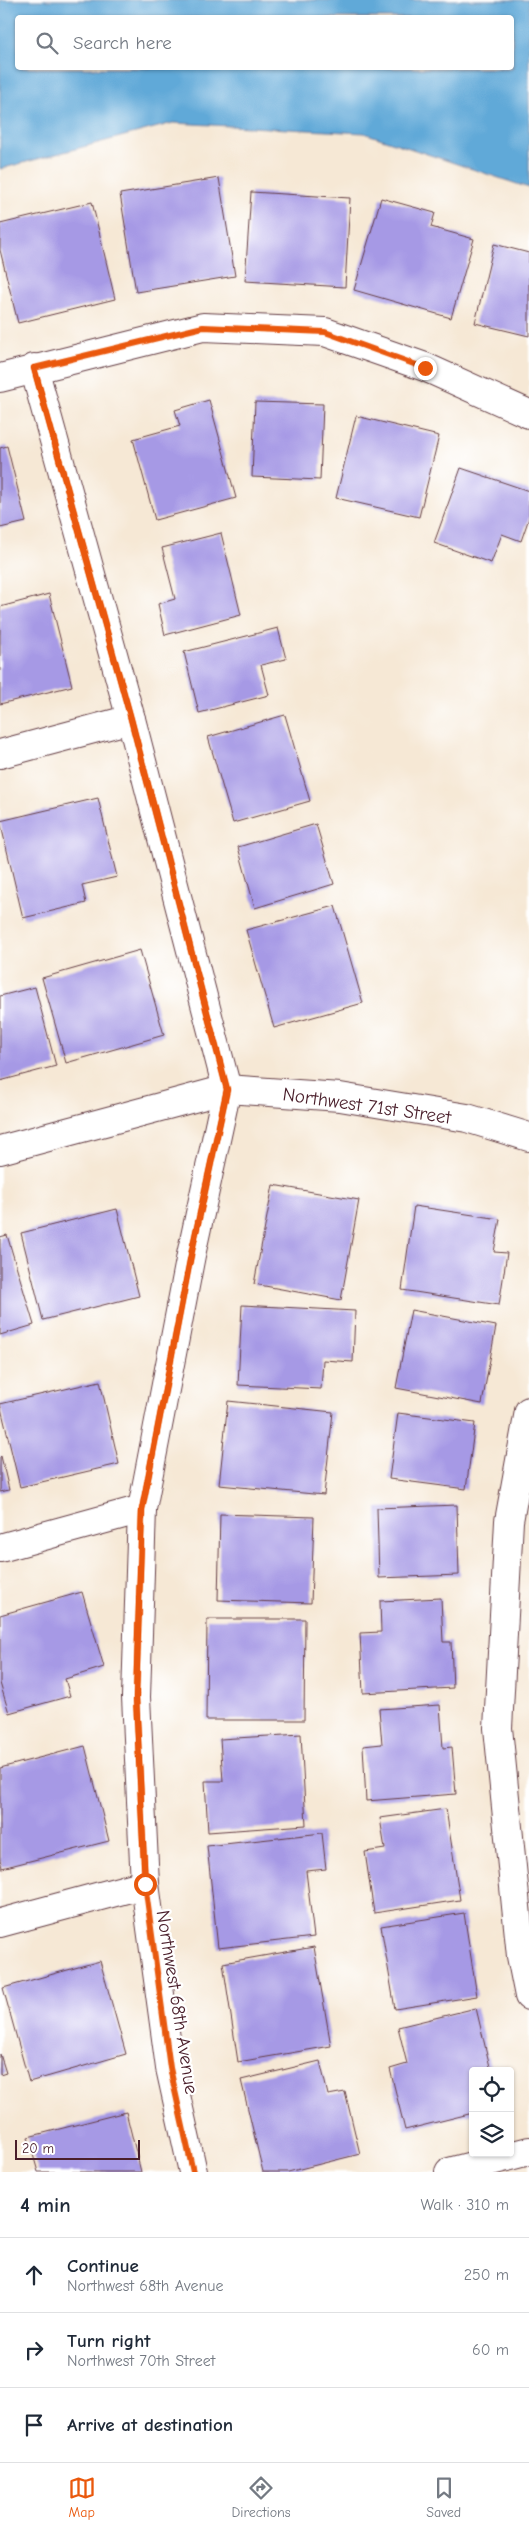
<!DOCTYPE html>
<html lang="en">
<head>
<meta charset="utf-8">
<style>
	body { margin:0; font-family:"Comic Neue",sans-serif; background:#f6f6f7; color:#1f2937 }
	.controls { position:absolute; right:15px; bottom:15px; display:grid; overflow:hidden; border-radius:5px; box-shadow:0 1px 4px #0004 }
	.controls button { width:45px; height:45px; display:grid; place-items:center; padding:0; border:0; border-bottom:1px solid #e0e1e3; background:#fff; color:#1f2937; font:25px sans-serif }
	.scale { position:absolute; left:15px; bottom:12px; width:125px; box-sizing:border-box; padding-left:5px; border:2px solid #4a1f2b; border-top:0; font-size:14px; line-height:18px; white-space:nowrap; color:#4a1f2b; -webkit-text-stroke:4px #fff; paint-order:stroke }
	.stop { position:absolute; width:15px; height:15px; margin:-11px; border:4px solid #ea580c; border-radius:50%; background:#fff }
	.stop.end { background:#ea580c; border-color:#fff; box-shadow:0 1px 5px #0008 }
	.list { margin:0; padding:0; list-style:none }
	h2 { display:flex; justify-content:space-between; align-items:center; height:65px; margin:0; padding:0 20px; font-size:21px }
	h2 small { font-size:16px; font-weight:400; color:#747a83 }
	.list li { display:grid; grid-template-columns:32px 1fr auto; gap:15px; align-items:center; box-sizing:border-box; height:75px; padding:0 20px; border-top:1px solid #e0e1e3 }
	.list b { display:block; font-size:19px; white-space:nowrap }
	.list p { margin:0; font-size:16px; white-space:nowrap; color:#747a83 }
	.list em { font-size:16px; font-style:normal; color:#747a83 }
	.icon { flex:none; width:28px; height:28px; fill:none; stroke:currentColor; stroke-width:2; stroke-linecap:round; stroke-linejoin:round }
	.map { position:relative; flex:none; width:529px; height:2172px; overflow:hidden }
	.search { position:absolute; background:#fff; box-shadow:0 1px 4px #0004; left:15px; right:15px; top:15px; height:55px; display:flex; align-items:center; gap:12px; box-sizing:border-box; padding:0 18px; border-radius:5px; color:#747a83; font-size:19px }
	.sheet { height:290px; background:#fff }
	nav { display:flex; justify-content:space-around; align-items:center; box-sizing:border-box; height:70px; border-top:1px solid #e0e1e3; background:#fff; font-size:14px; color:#747a83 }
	nav a { display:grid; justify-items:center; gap:2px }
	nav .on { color:#ea580c }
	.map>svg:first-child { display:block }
	.water { fill:#61a9d8; stroke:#566482; fill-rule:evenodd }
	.building { fill:#a699e5 }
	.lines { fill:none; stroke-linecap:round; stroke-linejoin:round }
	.minor-casing { stroke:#643d44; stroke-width:30 }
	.minor { stroke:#fff; stroke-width:28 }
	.cycleway-casing { stroke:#fff; stroke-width:9 }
	.cycleway { stroke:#e8590c; stroke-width:6 }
	.route { stroke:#ea580c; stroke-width:6 }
	.labels { text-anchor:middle; stroke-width:4.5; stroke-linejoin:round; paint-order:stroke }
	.street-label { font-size:19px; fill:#4a1f2b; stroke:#fff }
</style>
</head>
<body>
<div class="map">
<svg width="529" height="2172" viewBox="0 0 529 2172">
	<rect width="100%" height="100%" fill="#fff"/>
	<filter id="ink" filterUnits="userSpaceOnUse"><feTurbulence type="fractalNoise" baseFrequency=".02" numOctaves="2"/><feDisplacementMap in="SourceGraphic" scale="10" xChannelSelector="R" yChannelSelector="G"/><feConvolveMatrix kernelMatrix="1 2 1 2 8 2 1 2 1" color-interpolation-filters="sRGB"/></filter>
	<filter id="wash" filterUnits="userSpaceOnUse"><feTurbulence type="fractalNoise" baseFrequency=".0096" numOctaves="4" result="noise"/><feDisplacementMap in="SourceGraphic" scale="20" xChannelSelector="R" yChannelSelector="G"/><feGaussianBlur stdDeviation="1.12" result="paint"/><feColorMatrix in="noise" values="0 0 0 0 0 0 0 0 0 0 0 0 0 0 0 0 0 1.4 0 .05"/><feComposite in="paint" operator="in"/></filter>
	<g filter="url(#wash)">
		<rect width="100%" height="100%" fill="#f6e8d5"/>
		<!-- water -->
		<path class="water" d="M0,0h529v188l-165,-55 -191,-10 -173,46zM18,18h494v50h-494z"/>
		<g id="blocks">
			<!-- building -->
			<g class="building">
				<path d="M219,178l16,98 -99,16 -16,-98z"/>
				<path d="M251,192l99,6 -5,89 -100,-6z"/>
				<path d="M381,198l54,15 -4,14 43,12 -23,79 -97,-28z"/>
				<path d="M92,202l23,97 -97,24 -18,-73v-26z"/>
				<path d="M494,244l35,9v83l-54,-13z"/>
				<path d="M209,400l27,98 -81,22 -22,-81 47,-13 -5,-16z"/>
				<path d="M255,402l68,2 -3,76 -68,-3z"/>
				<path d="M356,416l83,20 -20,81 -83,-19z"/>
				<path d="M7,446l19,76 -26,6v-80z"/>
				<path d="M461,468l68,23v27l-8,23 -19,-7 -11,29 -57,-20z"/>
				<path d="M221,533l20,82 -76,20 -7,-31 17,-5 -13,-51z"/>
				<path d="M49,594l23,92 -72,18v-97z"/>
				<path d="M278,628l8,31 -25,6 8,30 -70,18 -15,-61z"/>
				<path d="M285,715l25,86 -77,22 -25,-86z"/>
				<path d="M98,798l19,79 -35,8 4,18 -63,15 -23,-97z"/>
				<path d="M316,824l18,60 -79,24 -17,-61z"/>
				<path d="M335,906l28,97 -89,25 -28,-98z"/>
				<path d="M140,950l24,85 -98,28 -24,-85z"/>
				<path d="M35,987l21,79 -56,15v-85z"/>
				<path d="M273,1185l86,15 -18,100 -87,-16z"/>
				<path d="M414,1206l86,13 -6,33 13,1 -8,52 -97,-15z"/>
				<path d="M117,1209l22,87 -96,24 -22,-87z"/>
				<path d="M7,1235l27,90 -34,10v-98z"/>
				<path d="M242,1305l113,6 -2,51 -30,-2 -2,29 -83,-4z"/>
				<path d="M411,1310l85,16 -14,78 -86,-16z"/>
				<path d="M100,1381l19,83 -99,23 -20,-83z"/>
				<path d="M228,1401l105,11 -9,83 -105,-10z"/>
				<path d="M398,1413l77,10 -9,66 -77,-10z"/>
				<path d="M1,1456l8,34 -9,2v-35z"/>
				<path d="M457,1505l2,70 -80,3 -2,-70z"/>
				<path d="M220,1514l94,3 -3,86 -93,-3z"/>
				<path d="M82,1592l22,75 -39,12 5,17 -61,17 -9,-30v-68z"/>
				<path d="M441,1598l2,44h8l2,46 -90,5 -3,-60 21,-1 -1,-31z"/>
				<path d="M207,1619h98l-1,101h-98z"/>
				<path d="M440,1705l3,43 9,-1 4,47 -90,7 -3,-55 19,-2 -3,-35z"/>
				<path d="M301,1734l5,91 -98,7 -3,-51h18l-3,-42z"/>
				<path d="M85,1746l24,95 -107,27 -2,-9v-91z"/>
				<path d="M446,1809l14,91 -86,13 -9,-61 20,-3 -5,-31z"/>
				<path d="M322,1833l4,36 -20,2 8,66 -96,11 -11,-102z"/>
				<path d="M464,1913l13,83 -82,13 -14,-83z"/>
				<path d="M314,1947l17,99 -93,16 -15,-99z"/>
				<path d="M100,1961l26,93 -97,28 -26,-94z"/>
				<path d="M476,2008l15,63h-18v42l-68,17 -15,-61 17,-5 -9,-37z"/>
				<path d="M0,2054l6,19 -6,2z"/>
				<path d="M320,2061l8,34 17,-3 15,62 -72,18h-25l-22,-92z"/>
				<path d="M126,2112l15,60h-103l-10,-35z"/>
			</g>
		</g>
	</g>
	<g filter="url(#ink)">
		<use href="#blocks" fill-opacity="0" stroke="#643d44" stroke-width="1"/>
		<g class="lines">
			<!-- minor casing -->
			<g class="minor-casing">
				<g id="minor">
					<path d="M34,368l97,351 96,370 -36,166 -49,254 -6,188 9,187 25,184 23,104"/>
					<path d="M0,378l203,-51 122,5 100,35 104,47"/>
					<path d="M0,754l131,-35"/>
					<path d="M0,1150l227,-61 113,8 127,21 62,19"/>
					<path d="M529,1411l-20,110 -11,207 23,228 8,40"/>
					<path d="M0,1548l142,-39"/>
					<path d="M0,1923l145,-39"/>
					<path d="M449,2172l80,-21"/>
				</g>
			</g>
			<!-- minor -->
			<use href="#minor" class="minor"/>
			<!-- cycleway casing -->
			<g class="cycleway-casing">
				<path id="cycleway" d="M34,368l97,351 96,370 -36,166 -49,254 -6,188 9,187 25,184 23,104"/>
			</g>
			<!-- cycleway -->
			<use href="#cycleway" class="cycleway"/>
		</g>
	</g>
	<g class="lines" filter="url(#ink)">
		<!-- route -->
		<path class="route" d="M145,1884l-9,-187 6,-187 49,-255 36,-165 -96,-371 -97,-351 169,-41 122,5 100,36"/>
	</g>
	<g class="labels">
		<!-- street labels -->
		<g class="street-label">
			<text transform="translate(367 1105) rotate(8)" y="7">Northwest 71st Street</text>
			<text transform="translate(178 2002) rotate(81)" y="7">Northwest 68th Avenue</text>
		</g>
	</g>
</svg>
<div class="controls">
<button><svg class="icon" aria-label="locate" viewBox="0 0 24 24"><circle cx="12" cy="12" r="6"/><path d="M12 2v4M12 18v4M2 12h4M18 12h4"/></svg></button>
<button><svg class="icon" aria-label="layers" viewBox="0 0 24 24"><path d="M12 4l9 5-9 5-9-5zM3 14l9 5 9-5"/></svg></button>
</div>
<div class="scale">20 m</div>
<div class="stop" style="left:145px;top:1884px"></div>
<div class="stop end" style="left:425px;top:368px"></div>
<div class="search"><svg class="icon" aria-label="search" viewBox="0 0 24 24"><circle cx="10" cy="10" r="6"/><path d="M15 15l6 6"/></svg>Search here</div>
</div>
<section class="sheet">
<h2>4 min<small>Walk · 310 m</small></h2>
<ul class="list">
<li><svg class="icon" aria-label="ahead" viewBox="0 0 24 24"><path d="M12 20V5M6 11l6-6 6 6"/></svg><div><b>Continue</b><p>Northwest 68th Avenue</p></div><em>250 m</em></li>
<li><svg class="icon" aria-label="right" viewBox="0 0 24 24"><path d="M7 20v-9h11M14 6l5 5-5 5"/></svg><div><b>Turn right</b><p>Northwest 70th Street</p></div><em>60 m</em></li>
<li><svg class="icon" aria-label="arrive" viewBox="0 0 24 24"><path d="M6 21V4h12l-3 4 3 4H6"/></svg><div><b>Arrive at destination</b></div></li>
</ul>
</section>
<nav>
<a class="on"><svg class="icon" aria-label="map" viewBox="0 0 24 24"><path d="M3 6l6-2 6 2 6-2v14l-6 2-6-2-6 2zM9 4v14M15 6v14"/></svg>Map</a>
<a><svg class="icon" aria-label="directions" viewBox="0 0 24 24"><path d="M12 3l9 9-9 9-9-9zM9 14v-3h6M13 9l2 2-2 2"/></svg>Directions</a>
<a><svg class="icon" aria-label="saved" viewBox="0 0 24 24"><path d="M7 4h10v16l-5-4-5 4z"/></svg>Saved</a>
</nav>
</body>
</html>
